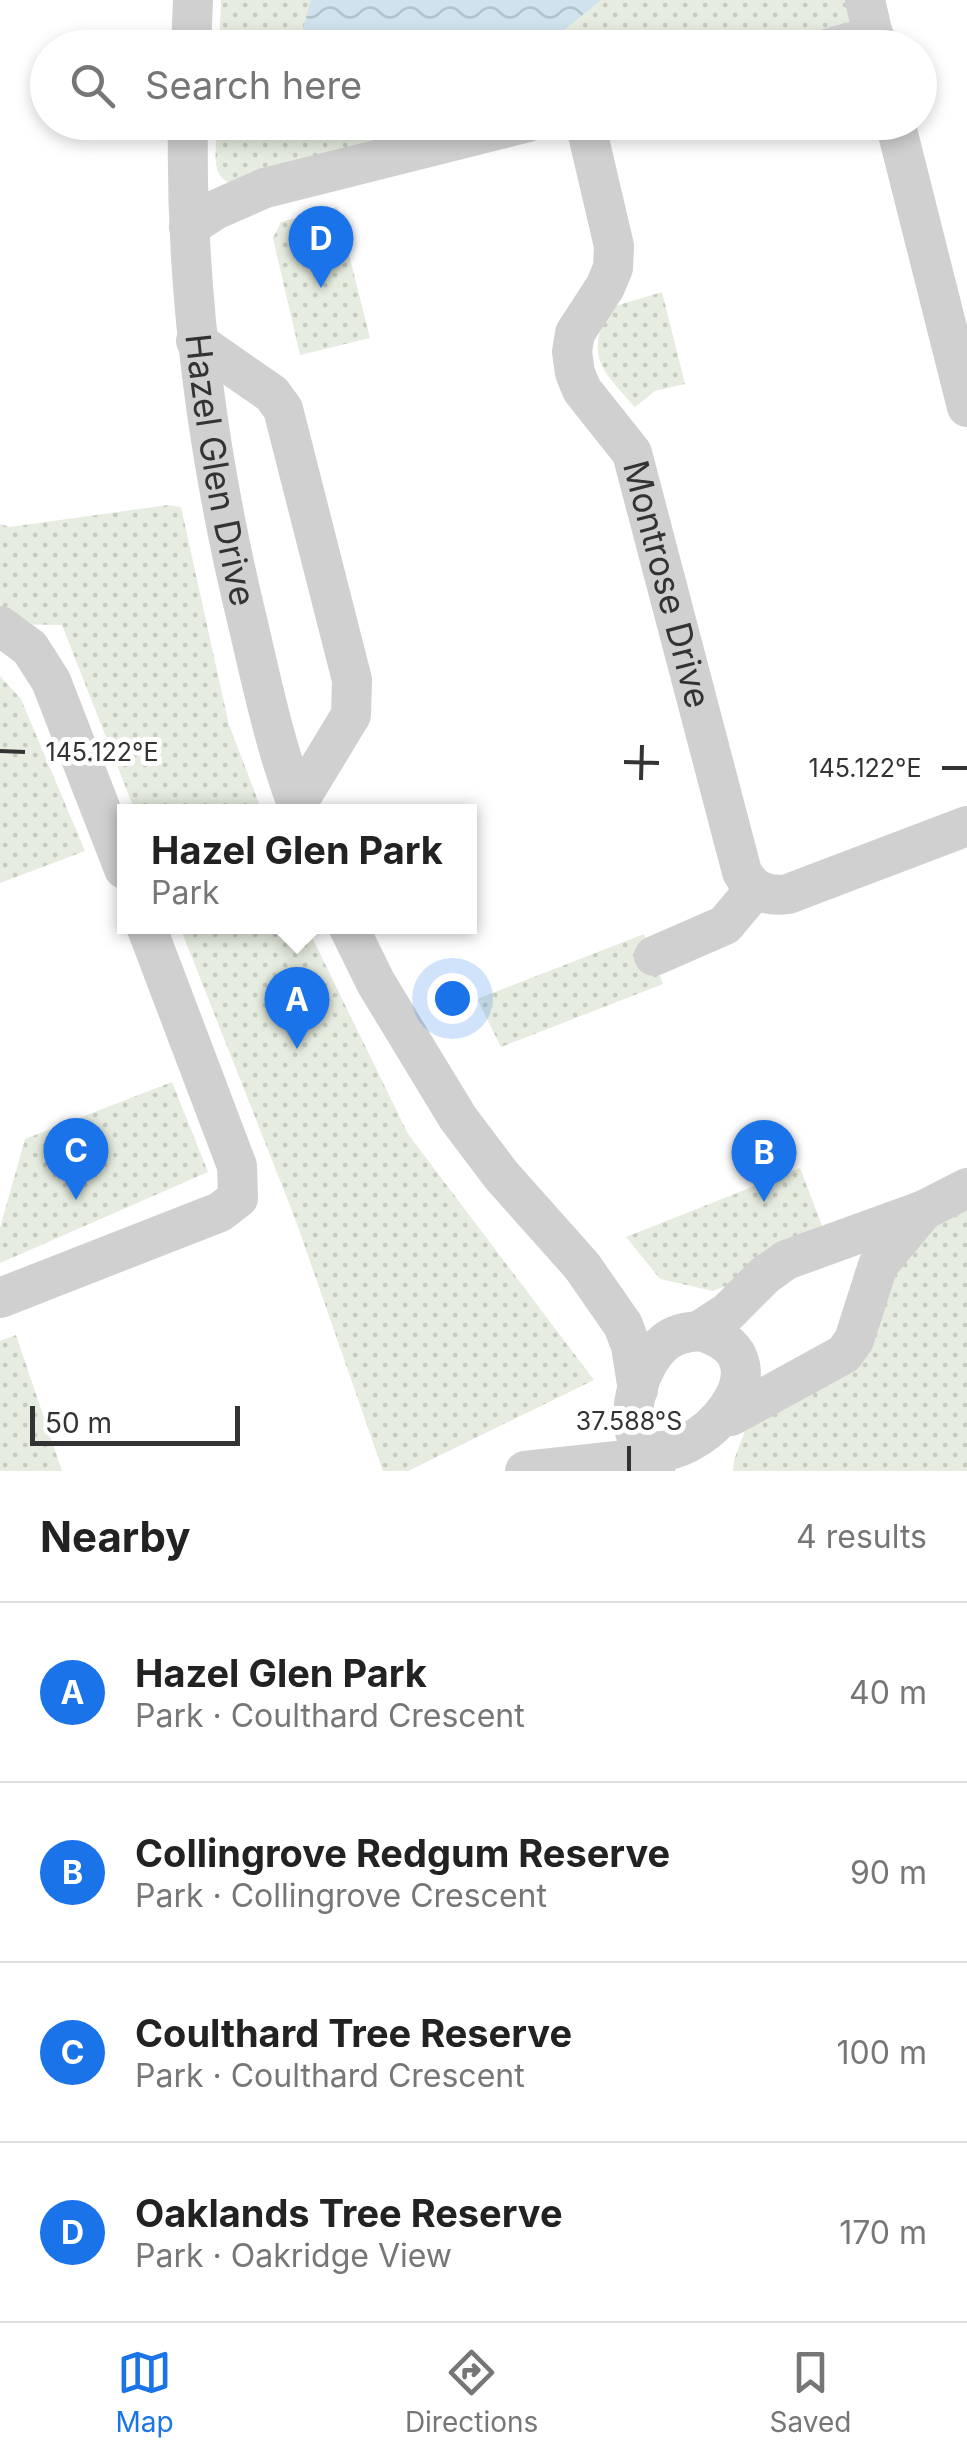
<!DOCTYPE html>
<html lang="en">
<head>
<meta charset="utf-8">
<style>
	body { margin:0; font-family:Inter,sans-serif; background:#f2f2f2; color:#222 }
	.scale { position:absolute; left:30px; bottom:25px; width:210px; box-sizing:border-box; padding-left:10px; border:5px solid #333; border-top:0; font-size:28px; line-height:35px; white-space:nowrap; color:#333; -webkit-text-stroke:8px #fff; paint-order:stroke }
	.you { position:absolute; left:452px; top:998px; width:35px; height:35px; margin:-25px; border:8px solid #fff; border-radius:50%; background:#1a73e8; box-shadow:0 0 0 15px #1a73e833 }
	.badge { display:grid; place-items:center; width:65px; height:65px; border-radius:50%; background:#1a73e8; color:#fff; font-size:32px; font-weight:700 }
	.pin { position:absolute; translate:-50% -82px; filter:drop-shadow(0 2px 5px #0008) }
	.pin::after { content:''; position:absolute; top:52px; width:35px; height:30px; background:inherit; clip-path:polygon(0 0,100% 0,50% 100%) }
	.popup { position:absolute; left:117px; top:804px; width:360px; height:130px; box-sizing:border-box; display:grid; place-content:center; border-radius:0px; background:#fff; filter:drop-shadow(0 2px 8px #0005); font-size:32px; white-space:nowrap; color:#767676 }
	.popup b { font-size:38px; color:#222 }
	.popup::after { content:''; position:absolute; left:50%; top:100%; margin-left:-20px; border:20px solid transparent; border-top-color:#fff }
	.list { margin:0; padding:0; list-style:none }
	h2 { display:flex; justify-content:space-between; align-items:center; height:130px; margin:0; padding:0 40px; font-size:42px }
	h2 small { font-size:32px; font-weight:400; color:#767676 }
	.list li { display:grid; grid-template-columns:65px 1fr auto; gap:30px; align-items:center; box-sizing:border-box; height:180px; padding:0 40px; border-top:2px solid #e0e0e0 }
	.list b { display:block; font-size:38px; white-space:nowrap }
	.list p { margin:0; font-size:32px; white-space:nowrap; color:#767676 }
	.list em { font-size:32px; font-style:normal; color:#767676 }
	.icon { flex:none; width:55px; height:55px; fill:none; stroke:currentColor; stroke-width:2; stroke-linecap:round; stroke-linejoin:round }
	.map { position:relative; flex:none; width:967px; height:1471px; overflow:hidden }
	.search { position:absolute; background:#fff; box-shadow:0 5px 15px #0003; left:30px; right:30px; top:30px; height:110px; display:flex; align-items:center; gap:25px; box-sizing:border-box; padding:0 35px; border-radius:55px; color:#767676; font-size:38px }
	.sheet { height:850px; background:#fff }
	nav { display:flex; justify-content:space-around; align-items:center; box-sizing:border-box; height:140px; border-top:2px solid #e0e0e0; background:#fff; font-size:28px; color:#767676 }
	nav a { display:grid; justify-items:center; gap:5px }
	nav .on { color:#1a73e8 }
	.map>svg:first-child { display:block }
	.grass { fill:url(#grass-dots) }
	.water { fill:url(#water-waves) }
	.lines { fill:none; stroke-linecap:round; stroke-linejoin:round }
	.minor { stroke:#d0d0d0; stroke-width:40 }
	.ticks { fill:none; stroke:#333; stroke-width:4 }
	.labels { text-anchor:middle; stroke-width:10; stroke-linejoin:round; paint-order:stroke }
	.street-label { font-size:35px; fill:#333; stroke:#fff }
	.ticks-label { font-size:25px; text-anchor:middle; fill:#333; stroke:#fff; stroke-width:10; stroke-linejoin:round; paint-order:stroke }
</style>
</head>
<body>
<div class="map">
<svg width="967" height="1471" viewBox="0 0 967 1471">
	<defs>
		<pattern id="grass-dots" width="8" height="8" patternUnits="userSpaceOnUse" patternTransform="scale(2.5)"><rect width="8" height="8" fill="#e6ecdf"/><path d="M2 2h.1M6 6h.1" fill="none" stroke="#c6cbc0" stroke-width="1.8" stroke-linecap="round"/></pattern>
		<pattern id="water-waves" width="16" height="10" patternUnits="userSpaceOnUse" patternTransform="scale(2.5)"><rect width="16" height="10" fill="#cfe2ee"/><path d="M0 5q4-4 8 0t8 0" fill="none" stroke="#b2c2cd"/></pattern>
	</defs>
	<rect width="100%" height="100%" fill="#fff"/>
	<!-- grass -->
	<g class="grass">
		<path d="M221,0h634l-9,47 -627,1z"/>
		<path d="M217,123h339l-296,72c-52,-16 -45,-21 -43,-72z"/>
		<path d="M337,207l33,131 -70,17 -27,-117 8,-16z"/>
		<path d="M662,292l23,92 -30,7 -20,16c-33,-37 -52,-52 -23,-100z"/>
		<path d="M168,505l13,2 48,218 33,86h-127l-73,-186 -62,-1v-100l10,3z"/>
		<path d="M0,676l21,23 64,152 -85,32z"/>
		<path d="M180,927h127l101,207 186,246 -186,91h-25l-87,-250z"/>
		<path d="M644,934l19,50 -162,63 -24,-48z"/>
		<path d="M172,1082l36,90 -208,91v-35l25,-89z"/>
		<path d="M800,1168l26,68 -45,28 -68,27 -53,-12 -34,-42z"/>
		<path d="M967,1201v270h-234l1,-11 16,-42 84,-38 51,-112z"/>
		<path d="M16,1335l46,136h-62v-130z"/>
	</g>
	<!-- water -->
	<path class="water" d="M311,0h290l-37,30 -119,17h-147z"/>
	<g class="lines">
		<!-- minor -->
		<g class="minor">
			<path d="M865,0l11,48"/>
			<path d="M191,48l2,-48"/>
			<path d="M829,48l45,-12"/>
			<path id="s1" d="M188,122c-3,172 20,339 61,506 14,61 28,125 51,184"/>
			<path id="s2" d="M585,122l29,124 -1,22 -8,19 -30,46 -3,19 3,21 7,17 50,63 110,419c10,19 25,25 46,22l179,-68"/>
			<path d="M895,122l72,285"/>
			<path d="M189,227l26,-17 50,-22 263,-66"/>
			<path d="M196,341l76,53 11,15 69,271 -1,35 -54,89"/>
			<path d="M0,626l30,22 21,33 73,188"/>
			<path d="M348,926l28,57 82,135 43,57 81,91 41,59 8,21 7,44"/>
			<path d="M654,956l71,-31 30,-36"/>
			<path d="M0,1298l220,-86 18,-14 -1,-32 -91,-240"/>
			<path d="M699,1331c100,26 -4,140 -57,117 -20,-28 -3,-84 22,-105 10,-9 22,-11 35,-12z"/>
			<path d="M699,1331l29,-19 37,-37 21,-15 138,-50 43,-22"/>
			<path d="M731,1416l113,-62 10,-14 24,-75 46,-55"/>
			<path d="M525,1471l92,-10 40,1"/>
		</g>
	</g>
	<!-- ticks -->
	<path class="ticks" d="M0,751l25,1M624,762l35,1M942,768h25M641,780l1,-35M629,1471v-25"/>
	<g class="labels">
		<!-- street labels -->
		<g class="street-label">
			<text dy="12" stroke="none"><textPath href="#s1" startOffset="350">Hazel Glen Drive</textPath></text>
			<text dy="12" stroke="none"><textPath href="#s2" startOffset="500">Montrose Drive</textPath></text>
		</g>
	</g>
	<g class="ticks-label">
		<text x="102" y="761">145.122°E</text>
		<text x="865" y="777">145.122°E</text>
		<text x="629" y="1430">37.588°S</text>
	</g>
</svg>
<div class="scale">50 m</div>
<div class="you"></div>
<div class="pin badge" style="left:297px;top:1049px">A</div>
<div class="popup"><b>Hazel Glen Park</b>Park</div>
<div class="pin badge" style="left:764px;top:1202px">B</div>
<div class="pin badge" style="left:76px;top:1200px">C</div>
<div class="pin badge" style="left:321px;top:288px">D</div>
<div class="search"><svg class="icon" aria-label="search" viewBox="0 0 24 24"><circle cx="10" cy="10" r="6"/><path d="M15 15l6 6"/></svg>Search here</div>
</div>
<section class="sheet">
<h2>Nearby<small>4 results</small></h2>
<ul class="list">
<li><span class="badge">A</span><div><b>Hazel Glen Park</b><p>Park · Coulthard Crescent</p></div><em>40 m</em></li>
<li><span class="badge">B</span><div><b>Collingrove Redgum Reserve</b><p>Park · Collingrove Crescent</p></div><em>90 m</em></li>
<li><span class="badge">C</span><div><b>Coulthard Tree Reserve</b><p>Park · Coulthard Crescent</p></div><em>100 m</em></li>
<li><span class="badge">D</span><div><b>Oaklands Tree Reserve</b><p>Park · Oakridge View</p></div><em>170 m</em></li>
</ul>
</section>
<nav>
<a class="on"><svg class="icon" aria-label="map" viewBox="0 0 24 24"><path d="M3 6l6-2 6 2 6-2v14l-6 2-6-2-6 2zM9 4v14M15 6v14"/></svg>Map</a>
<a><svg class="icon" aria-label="directions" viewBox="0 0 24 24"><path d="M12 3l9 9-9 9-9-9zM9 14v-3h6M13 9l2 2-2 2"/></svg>Directions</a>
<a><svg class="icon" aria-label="saved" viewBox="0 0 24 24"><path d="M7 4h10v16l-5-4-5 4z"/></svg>Saved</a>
</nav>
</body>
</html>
